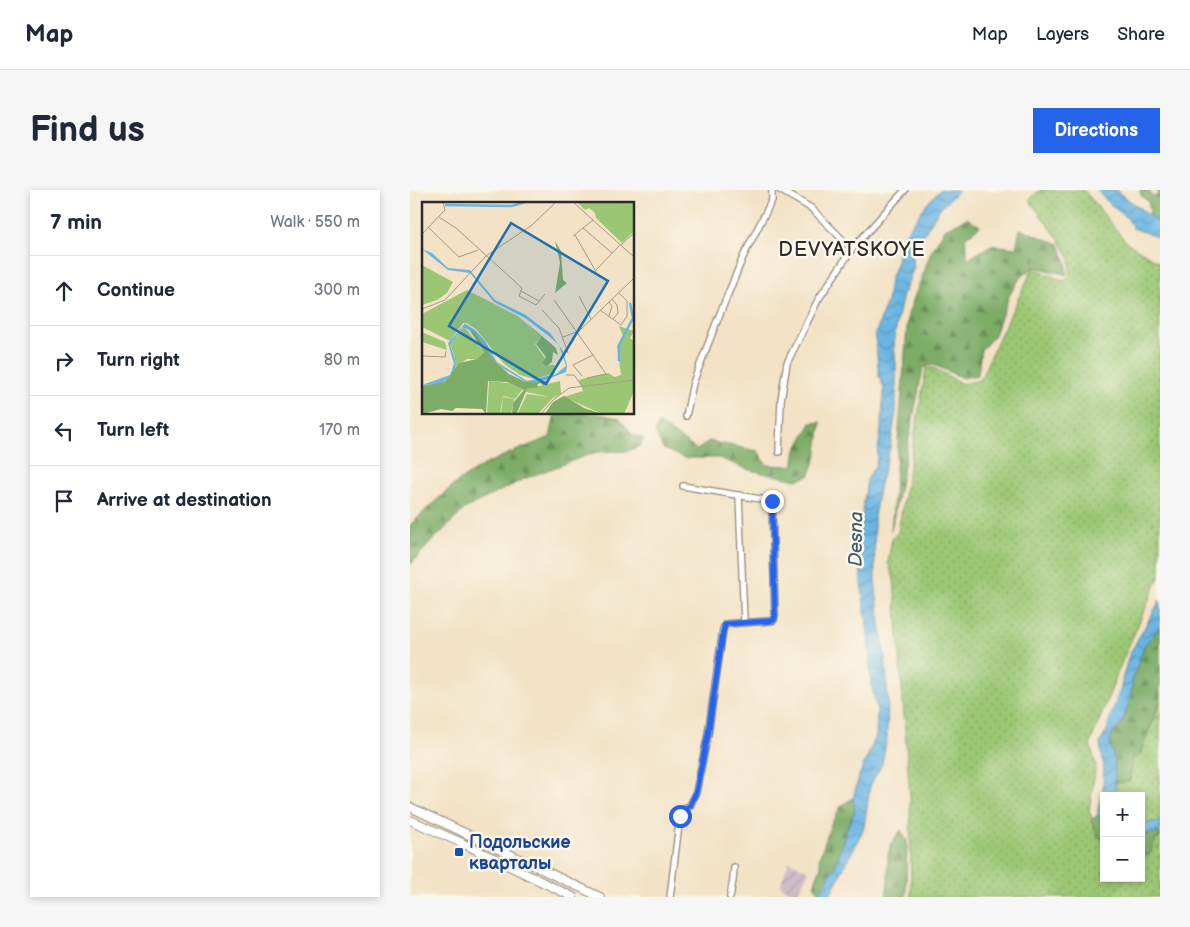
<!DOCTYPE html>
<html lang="en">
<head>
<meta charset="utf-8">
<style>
	body { margin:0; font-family:"Balsamiq Sans",sans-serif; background:#f6f6f7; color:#1f2937 }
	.controls { position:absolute; right:15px; bottom:15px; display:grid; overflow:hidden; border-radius:0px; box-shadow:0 2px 8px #0003 }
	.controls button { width:45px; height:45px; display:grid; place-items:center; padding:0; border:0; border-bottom:1px solid #e0e1e3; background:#fff; color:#1f2937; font:25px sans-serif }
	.stop { position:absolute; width:15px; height:15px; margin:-11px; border:4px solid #2563eb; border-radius:50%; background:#fff }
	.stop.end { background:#2563eb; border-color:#fff; box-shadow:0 1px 5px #0008 }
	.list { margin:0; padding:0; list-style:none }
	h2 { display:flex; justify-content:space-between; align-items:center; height:65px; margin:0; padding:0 20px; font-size:21px }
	h2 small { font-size:16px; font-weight:400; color:#747a83 }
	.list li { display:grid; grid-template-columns:32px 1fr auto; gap:15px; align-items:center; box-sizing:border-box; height:70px; padding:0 20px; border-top:1px solid #e0e1e3 }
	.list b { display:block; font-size:19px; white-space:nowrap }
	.list em { font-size:16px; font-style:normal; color:#747a83 }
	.icon { flex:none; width:28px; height:28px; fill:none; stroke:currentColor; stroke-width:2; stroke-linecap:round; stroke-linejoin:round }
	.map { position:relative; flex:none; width:750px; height:707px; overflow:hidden; border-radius:0px }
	header { display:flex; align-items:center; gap:30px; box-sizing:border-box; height:70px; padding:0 25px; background:#fff; border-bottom:1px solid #e0e1e3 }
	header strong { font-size:24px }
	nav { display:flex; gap:28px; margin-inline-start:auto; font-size:18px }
	.intro { display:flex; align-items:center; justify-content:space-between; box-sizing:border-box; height:120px; padding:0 30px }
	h1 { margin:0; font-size:35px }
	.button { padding:12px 22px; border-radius:0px; background:#2563eb; color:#fff; font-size:18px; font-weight:700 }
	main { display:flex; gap:30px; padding:0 30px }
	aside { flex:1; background:#fff; border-radius:0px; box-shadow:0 2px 8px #0003 }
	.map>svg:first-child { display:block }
	.industrial { fill:url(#industrial-furrows) }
	.grass { fill:url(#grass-dots); stroke:#637950 }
	.forest { fill:url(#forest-firs); stroke:#546c48 }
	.water { fill:url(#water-waves); stroke:#4a7087 }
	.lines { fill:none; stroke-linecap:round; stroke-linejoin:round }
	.river { stroke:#69b5e3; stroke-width:8 }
	.minor-casing { stroke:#8f8678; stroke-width:8 }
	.secondary-casing { stroke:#8f8678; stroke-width:10 }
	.minor { stroke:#fff; stroke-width:5.5 }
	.secondary { stroke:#fff; stroke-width:8 }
	.route { stroke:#2563eb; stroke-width:6 }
	.transit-dot { fill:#1a4fb4; stroke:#fbf7ec; stroke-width:2 }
	.labels { text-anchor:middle; stroke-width:5; stroke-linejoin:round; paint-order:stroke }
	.transit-label { font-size:18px; font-weight:bold; fill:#164399; stroke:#fbf7ec; text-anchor:start }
	.water-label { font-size:19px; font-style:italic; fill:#415b6b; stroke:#fbf7ec }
	.quarter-label { font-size:20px; letter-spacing:1px; fill:#2b2b2b; stroke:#fbf7ec }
	.inset-river { fill:none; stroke:#69b5e3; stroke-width:2.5 }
	.inset-road { fill:none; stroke:#a39987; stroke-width:1 }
	.view { fill:#1f6fb2; fill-opacity:0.15; stroke:#1f6fb2; stroke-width:2.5 }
	.inset-edge { fill:none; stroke:#2b2b2b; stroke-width:2.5 }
</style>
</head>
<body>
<header>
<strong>Map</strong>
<nav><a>Map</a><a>Layers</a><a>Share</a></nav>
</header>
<div class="intro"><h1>Find us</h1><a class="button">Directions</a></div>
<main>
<aside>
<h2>7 min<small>Walk · 550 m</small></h2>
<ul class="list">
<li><svg class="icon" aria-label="ahead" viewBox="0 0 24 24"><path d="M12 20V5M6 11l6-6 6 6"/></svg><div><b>Continue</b></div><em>300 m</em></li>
<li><svg class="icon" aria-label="right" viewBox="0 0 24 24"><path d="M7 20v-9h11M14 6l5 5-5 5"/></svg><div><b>Turn right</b></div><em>80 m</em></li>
<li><svg class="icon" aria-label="left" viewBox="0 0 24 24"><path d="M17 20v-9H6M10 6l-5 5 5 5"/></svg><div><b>Turn left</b></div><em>170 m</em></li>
<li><svg class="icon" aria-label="arrive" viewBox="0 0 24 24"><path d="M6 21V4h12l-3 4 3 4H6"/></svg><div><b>Arrive at destination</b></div></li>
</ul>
</aside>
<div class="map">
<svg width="750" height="707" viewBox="0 0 750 707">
	<defs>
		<pattern id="industrial-furrows" width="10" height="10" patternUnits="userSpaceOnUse" patternTransform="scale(1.25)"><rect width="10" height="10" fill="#d1bdc9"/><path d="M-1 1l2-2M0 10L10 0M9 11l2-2" fill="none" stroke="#aa9aa3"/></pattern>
		<pattern id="grass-dots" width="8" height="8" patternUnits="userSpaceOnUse" patternTransform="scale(1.25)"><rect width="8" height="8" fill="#9bc775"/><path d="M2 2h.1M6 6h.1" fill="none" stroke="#7fa260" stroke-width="1.8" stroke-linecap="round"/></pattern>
		<pattern id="forest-firs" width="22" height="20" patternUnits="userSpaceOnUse" patternTransform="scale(1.25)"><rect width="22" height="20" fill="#7cac66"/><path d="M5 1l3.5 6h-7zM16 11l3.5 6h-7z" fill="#668c54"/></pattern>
		<pattern id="water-waves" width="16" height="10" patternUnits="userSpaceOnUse" patternTransform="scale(1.25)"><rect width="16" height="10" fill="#69b5e3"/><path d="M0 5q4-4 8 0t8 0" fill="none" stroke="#5793b8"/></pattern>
	</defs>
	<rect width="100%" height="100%" fill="#fbf7ec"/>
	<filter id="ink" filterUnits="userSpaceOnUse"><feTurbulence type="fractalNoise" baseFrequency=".02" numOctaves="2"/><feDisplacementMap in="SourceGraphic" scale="10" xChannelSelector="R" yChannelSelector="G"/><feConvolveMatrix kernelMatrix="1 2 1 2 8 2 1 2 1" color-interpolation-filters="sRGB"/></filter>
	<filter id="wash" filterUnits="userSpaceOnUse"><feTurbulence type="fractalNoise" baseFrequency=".0096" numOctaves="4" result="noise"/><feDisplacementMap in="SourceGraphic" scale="20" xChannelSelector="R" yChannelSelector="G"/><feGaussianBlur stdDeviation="1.12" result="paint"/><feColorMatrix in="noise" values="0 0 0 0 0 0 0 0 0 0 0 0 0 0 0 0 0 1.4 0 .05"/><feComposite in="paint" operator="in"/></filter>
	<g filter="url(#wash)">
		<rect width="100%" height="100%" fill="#f3e2c5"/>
		<!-- industrial -->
		<path class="industrial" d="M379,671l20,10 -13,24 -16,-9z"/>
		<!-- grass -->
		<g class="grass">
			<path d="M630,0h44l43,53 33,20v312l-37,84 -33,85 6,21 -7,46 10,21 5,2v44h37v-42l12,-3 7,1v63h-249l-1,-100 -16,-218 -6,-17 4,-24 6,-6 28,-163 8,-1 28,16 18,-4 18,-40 35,-72 31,13 6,-6v-15l-9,-18 -32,-42z"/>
			<path d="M750,512v119l-19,3v-28h-27l1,-13 15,-2 2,-22 8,-5z"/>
		</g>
		<!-- forest -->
		<g class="forest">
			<path d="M730,0h8l4,6h6l-1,-6h3v34l-12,-9 2,-3 -2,-11 -7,-5z"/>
			<path d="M557,28l13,8 -15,12 2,10v12l24,-15 25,3 4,-19 39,15 7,17 1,14 -33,-8 -14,11 -10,16 -17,43 -12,13 -3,25 -15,3 -29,-13 -11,3 -32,163 17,-217 23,-62 14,-23z"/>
			<path d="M144,224h44l21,4 13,16 12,5 -4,7 -12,5 -32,1 -70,26 -60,30 -34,33 -22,24v-40c19,-18 40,-39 62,-53 24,-15 52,-24 78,-35l4,-18z"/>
			<path d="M411,232l-5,37 -7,17 -12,4 -48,-10 -30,-12h-35l-21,-9 -8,-17 4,-9 38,27 12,-9 49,10 9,14 26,1 3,-16 15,-27z"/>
			<path d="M750,435v77l-20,52 -8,5 -2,22 -15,2 -1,-25 -4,-17 2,-6 11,-13 8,-27 2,-17 12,-34 8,-8z"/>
			<path d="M443,608l2,13 -8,17 -12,38 -15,28 -6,-9 7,-18 -2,-8 12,-35 10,-18z"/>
			<path d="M688,625l2,5 4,4v17l-6,-5 -7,-16z"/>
			<path d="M491,640l6,11 -1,56h-20l2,-16v-27l4,-12z"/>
			<path d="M750,643v5l-4,1 -7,16 -8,-1v-20z"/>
		</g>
		<!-- water -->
		<g class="water">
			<path d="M530,0h19l-21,21 -20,33 -8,4 4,19 -11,28 -6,26 -3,25 2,18v48l-6,36 -10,36 -6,32 1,63 5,45 5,31 3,44 -1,38 -5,27 -12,22 -6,42 -35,69h-11l17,-31 12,-38 8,-17 -2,-13 6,-22 17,-40 1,-26 -6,-29 -4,-56 -6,-43 -2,-48 8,-54 9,-16 5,-35 3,-41 -5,-12 -4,-41 12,-34 3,-21 7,-19 3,-20 26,-36z"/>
			<path d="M687,0h19l44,34v16l-3,-3 -24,-9 -5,-9 -19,-16z"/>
			<path d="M750,410v25l-7,11 -8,8 -12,34 -2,17 -8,27 -11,13 -2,6 4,17 1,29 -1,9h-10v28l-4,-4 -2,-5v-6l5,-22v-5l1,-17 -3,-11 -1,-11 17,-32 6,-35 6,-21z"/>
			<path d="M750,631v12l-19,1v-10z"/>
		</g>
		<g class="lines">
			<!-- river -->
			<path class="river" d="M701,535l11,-32"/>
		</g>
	</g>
	<g filter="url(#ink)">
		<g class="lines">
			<!-- minor casing -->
			<g class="minor-casing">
				<g id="minor">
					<path d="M370,0l31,18 41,41"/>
					<path d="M276,226l7,-33 24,-62 26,-64 29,-57v-10"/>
					<path d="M369,262l2,-52 6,-37 31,-63 34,-51 53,-59"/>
					<path d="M329,305l5,128"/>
					<path d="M260,707l10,-81 6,-9 4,-1 6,-14 12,-58 15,-105 2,-5 44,-3 5,-1 1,-4 -3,-115 -89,-15"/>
					<path d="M320,707l3,-17 1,-13"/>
				</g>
			</g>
			<!-- secondary casing -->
			<g class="secondary-casing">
				<g id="secondary">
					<path d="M0,617l190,90"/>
					<path d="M0,630l52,23 111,54"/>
				</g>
			</g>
			<!-- minor -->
			<use href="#minor" class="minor"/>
			<!-- secondary -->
			<use href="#secondary" class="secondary"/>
		</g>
	</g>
	<g class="lines" filter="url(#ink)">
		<!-- route -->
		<path class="route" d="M270,626l6,-8 4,-2 6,-14 12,-58 15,-102 2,-8 44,-3 5,-1 1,-4 -3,-115"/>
	</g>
	<!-- markers -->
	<rect class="transit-dot" x="44" y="657" width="10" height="10" rx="2.5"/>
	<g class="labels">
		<!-- transit labels -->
		<g class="transit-label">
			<text x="59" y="658">Подольские<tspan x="59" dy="21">кварталы</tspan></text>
		</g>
		<!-- water labels -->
		<g class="water-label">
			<text transform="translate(445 349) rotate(-89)" y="7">Desna</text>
		</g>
		<!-- quarter labels -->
		<g class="quarter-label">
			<text x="442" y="66">DEVYATSKOYE</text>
		</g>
	</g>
	<!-- overview -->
	<g transform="translate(12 12)">
		<rect width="212" height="212" fill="#f3e2c5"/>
		<path d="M155,0h57v29l-12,12 -26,-25 -1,-5 -6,-5 -4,2zM0,63l31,17 -6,11 -10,7 -15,5zM45,88l51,26 23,21 -6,7 11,16 -4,5h13v8l-21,6 -14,-4 -16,-11 -28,-35 -9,-6h-4l-13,18 -28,-14v-13zM197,124l15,5 -4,7 4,3v50l-10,23h-22l-38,-17 19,-6 -4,-11 3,-1 26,-6 7,4 6,-2 -4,-29 6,-10zM42,125l20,25 -7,7h-10l-10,7 -6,10 -3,4 -3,2 -10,3 -6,1h-7l24,-6 6,-6 3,-16 -5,-14zM0,130l23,10 2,8 -25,-8zM138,179l1,13 -8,4 -15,16 -21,1 10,-21 23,3 -24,-5 1,-3zM81,195l11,2 -3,15h-10z" fill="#9bc775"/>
		<path d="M133,39l6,10 2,29 4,3 -12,10 5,-30zM100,117l34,29 2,7 -5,-3 -1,10 -5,4 -5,-2 4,-7 -10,-13 5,-7zM47,127l7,4 19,28 14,13 17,8 22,-1 -4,5 -4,-3 -3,2 2,2 -12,2 -11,26 -4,-1 1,-11 11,-13 -17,-8 -19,-1 -2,33 -4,-5 -26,-1 -4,3 -11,-2 -19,5v-28l23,-4 14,-19 18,-4 7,-7zM142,194l20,12 18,6 -58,1 9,-13z" fill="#7cac66"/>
		<path d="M67,179l19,2 15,6 -8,10 -12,-3 -3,18 -18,1 5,-1z" fill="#9bc775"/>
		<path d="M0,47l10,4 16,15 22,2 25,30 29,14 26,19 13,18 4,15 -1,6 -26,10h-14l-22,-13 -9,-8 -19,-28 -13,-6 -13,18 5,14v8l-3,7 -6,6 -10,4 -14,1 28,-10 4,-11 -6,-21 17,-19 10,6 10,11 12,21 30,19 29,-7 10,-8 -7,-21 -9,-8 -25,-19 -31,-16 -24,-29 -22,-3z" fill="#69b5e3"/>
		<path class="inset-river" d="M23,3l67,1 13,-4M197,159v-16l14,-27 -3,-15"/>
		<path class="inset-road" d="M151,0l62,56M17,15l17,11 66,60 -3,8 17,9 9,-11M6,25l31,30 19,-7M161,26l29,25M0,32l23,-24 -2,-8M153,33l24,42M151,34l20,-16M199,43l14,-13M173,69l25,-26M99,89l18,10M157,94l12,23M190,97l5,6 1,8 -5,6M132,98l39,55 -20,10 9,11M187,100l3,4 -3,10M0,107l23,-9 41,-44 46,-31 24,-23M120,108l17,18 9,25M178,108l21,15 6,-9v-15l-8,-8M141,135l16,-6 56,-54M0,154l23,1 1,-6M144,173h8l8,11M165,176l19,-4 -13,-19M131,198l16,-12 66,-8M118,213l13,-15"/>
		<path class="view" d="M89,21l97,58 -62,103 -97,-58z"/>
		<rect width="212" height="212" class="inset-edge"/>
	</g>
</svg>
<div class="controls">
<button>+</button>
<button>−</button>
</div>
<div class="stop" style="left:270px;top:626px"></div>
<div class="stop end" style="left:362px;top:311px"></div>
</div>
</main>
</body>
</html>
